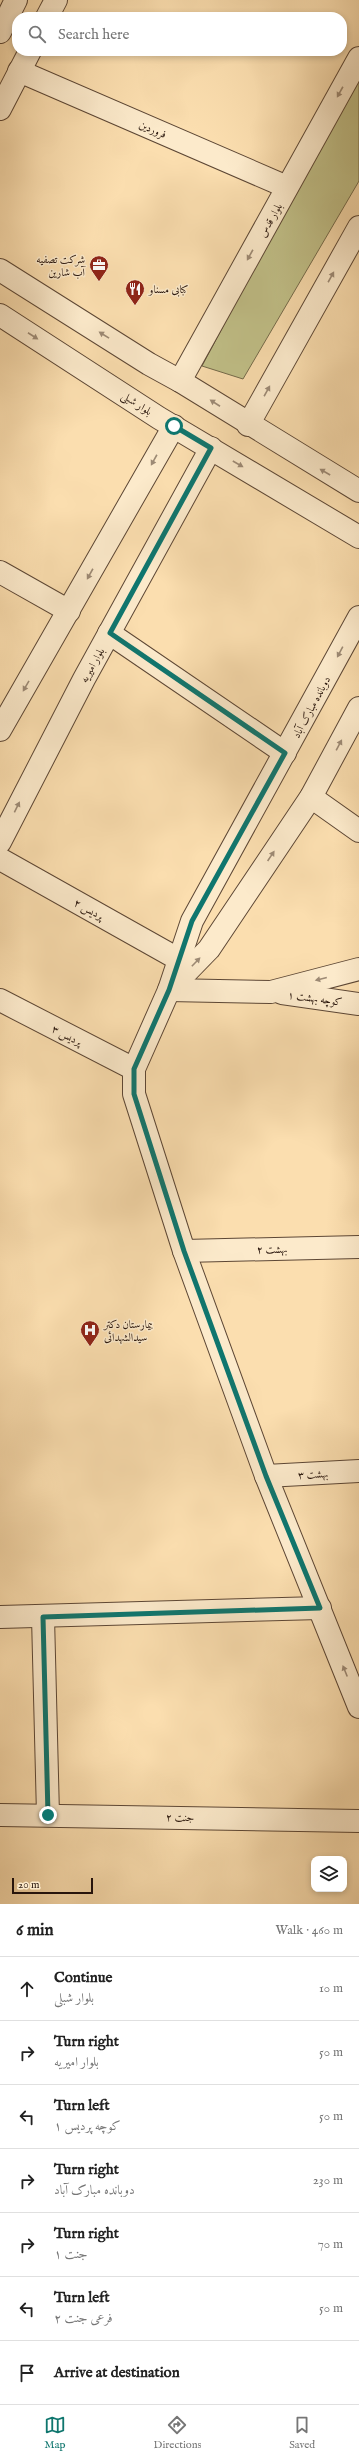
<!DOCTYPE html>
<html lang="en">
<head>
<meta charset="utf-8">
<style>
	body { margin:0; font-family:"IM FELL English",Amiri,serif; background:#f6f6f6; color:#222 }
	.controls { position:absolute; right:12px; bottom:12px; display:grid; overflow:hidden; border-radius:8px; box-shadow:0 2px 6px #0003 }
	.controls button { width:36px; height:36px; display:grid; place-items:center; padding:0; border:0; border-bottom:1px solid #e0e0e0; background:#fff; color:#222; font:20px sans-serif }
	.scale { position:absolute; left:12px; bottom:10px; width:81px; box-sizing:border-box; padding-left:4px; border:2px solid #28150c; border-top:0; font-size:11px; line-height:14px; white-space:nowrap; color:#28150c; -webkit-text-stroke:3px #fceacb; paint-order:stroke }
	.stop { position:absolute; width:12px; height:12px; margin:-9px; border:3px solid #0f766e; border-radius:50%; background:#fff }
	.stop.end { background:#0f766e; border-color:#fff; box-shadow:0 1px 4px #0008 }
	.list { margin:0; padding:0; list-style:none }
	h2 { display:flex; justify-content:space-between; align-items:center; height:52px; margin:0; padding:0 16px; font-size:17px }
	h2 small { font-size:13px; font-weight:400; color:#767676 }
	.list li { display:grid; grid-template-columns:26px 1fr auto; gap:12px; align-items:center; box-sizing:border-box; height:64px; padding:0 16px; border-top:1px solid #e0e0e0 }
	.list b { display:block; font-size:15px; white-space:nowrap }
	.list p { margin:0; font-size:13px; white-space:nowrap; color:#767676 }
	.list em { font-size:13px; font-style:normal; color:#767676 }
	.icon { flex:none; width:22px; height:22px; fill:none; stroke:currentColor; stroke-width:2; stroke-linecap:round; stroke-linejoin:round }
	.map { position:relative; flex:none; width:359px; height:1904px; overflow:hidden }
	.search { position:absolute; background:#fff; box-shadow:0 2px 6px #0003; left:12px; right:12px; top:12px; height:44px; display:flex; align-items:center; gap:10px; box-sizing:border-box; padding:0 14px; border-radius:16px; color:#767676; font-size:15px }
	.sheet { height:500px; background:#fff }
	nav { display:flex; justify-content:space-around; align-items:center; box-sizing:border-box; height:56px; border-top:1px solid #e0e0e0; background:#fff; font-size:11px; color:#767676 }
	nav a { display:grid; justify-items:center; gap:2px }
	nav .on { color:#0f766e }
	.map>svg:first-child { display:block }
	.green { fill:#c1c088; stroke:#746a4a }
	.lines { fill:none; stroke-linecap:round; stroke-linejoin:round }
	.minor-casing { stroke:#5d4735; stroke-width:24 }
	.minor { stroke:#fceacb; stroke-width:22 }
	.oneway { fill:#9d8a75 }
	.route { stroke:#0f766e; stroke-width:5 }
	.labels { text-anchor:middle; stroke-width:3; stroke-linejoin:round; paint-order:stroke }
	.street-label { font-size:11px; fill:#28150c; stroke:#fceacb }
	.poi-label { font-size:11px; fill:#28150c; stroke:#fceacb; text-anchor:start }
</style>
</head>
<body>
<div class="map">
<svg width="359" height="1904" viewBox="0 0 359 1904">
	<rect width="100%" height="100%" fill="#fbdeaf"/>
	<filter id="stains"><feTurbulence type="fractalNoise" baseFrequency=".005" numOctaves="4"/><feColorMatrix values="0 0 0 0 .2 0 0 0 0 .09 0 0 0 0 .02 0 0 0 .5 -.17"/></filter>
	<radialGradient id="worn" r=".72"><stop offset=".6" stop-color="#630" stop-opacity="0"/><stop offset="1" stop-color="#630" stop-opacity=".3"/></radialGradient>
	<!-- green -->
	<path class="green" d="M359,70v111l-116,198 -41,-13z"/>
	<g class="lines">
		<!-- minor casing -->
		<g class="minor-casing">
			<g id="minor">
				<path d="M47,17l9,-17"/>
				<path d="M0,32l16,-32"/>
				<path d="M19,71l268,116"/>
				<path d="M0,109l30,-58"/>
				<path d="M0,270l149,94 31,17 179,110"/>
				<path d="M0,315l159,103 200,119"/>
				<path d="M180,381l179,-323"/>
				<path d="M248,425l111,-198"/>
				<path d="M0,572l69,39"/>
				<path d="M359,617l-167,304 -23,69 -35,79v25l50,157 82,225 93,231"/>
				<path d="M109,633l176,120"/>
				<path d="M0,730l174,-304"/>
				<path d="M311,797l48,34"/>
				<path d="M0,842l84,-163 127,-231"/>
				<path d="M0,859l178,100"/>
				<path d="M171,988l38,-39 102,-152 48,-89"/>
				<path d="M169,990l102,2 88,-23"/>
				<path d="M282,993l77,11"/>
				<path d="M0,1000l134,69"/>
				<path d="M184,1251l175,-4"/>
				<path d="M266,1476l93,-5"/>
				<path d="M0,1617l320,-9"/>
				<path d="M43,1617l5,198"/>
				<path d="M0,1815l359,6"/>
			</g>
		</g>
		<!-- minor -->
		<use href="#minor" class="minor"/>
	</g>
	<!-- one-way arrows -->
	<defs><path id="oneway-solid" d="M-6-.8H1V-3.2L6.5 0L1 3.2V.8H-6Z"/></defs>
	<g class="oneway">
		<use href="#oneway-solid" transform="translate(340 92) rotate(119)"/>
		<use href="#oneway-solid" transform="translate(250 255) rotate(119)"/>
		<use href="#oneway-solid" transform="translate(331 277) rotate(-61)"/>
		<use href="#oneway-solid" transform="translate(104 335) rotate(-148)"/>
		<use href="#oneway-solid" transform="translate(33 336) rotate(33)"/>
		<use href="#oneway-solid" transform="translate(267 391) rotate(-61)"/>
		<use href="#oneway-solid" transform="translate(215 403) rotate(-147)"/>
		<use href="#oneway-solid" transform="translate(154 460) rotate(119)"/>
		<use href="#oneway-solid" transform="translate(238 464) rotate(30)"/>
		<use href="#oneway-solid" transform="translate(325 472) rotate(-150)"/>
		<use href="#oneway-solid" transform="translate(90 574) rotate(119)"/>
		<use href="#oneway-solid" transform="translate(340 652) rotate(118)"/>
		<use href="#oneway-solid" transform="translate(26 686) rotate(120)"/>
		<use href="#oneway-solid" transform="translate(339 745) rotate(-62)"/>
		<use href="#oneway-solid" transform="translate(17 807) rotate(-64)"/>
		<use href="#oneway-solid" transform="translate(271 856) rotate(-56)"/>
		<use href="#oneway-solid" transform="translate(196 962) rotate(-46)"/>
		<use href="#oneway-solid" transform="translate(321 979) rotate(166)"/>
		<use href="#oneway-solid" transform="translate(345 1671) rotate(-112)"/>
	</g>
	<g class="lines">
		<!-- route -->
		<path class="route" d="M48,1815l-5,-198 277,-9 -54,-132 -82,-225 -50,-157v-25l35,-79 23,-69 93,-168 -175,-120 101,-185 -37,-22"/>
	</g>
	<!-- icons -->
	<defs>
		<g id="office-pin" transform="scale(1)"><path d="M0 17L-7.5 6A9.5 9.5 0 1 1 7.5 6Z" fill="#8f2418" stroke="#fceacb"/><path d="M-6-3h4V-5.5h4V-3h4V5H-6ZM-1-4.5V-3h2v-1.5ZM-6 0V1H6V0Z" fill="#fff"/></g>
		<g id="restaurant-pin" transform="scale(1)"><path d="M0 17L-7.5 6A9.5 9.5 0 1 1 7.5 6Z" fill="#8f2418" stroke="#fceacb"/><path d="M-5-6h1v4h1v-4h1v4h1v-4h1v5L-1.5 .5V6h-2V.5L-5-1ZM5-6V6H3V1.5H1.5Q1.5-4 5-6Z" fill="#fff"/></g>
		<g id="hospital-pin" transform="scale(1)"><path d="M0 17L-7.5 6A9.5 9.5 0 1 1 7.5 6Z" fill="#8f2418" stroke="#fceacb"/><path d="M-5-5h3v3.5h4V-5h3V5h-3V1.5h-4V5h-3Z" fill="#fff"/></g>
	</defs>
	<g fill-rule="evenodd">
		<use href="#office-pin" x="99" y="265"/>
		<use href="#restaurant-pin" x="135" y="289"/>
		<use href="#hospital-pin" x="90" y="1330"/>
	</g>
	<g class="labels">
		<!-- street labels -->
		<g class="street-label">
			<text transform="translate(153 129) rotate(23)" y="4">فروردین</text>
			<text transform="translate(270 220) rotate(-61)" y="4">بلوار قدس</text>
			<text transform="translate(137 403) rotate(33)" y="4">بلوار شبلی</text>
			<text transform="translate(92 665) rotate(-61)" y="4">بلوار امیریه</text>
			<text transform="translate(311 707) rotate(-62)" y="4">دوبانده مبارک آباد</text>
			<text transform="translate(89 909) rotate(29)" y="4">پردیس ۲</text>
			<text transform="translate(315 998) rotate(8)" y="4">کوچه بهشت ۱</text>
			<text transform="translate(67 1035) rotate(27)" y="4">پردیس ۳</text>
			<text transform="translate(272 1249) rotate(-1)" y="4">بهشت ۲</text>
			<text transform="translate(313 1474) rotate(-3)" y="4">بهشت ۳</text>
			<text transform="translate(180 1817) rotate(1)" y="4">جنت ۲</text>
		</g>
		<!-- poi labels -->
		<g class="poi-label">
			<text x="85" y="263" text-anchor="end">شرکت تصفیه<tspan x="85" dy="13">آب شارین</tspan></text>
			<text x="149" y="293">کبابی مسناو</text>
			<text x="104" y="1328">بیمارستان دکتر<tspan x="104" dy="13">سیدالشهدائی</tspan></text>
		</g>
	</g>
	<rect width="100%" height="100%" filter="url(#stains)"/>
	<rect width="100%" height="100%" fill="url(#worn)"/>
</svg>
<div class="controls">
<button><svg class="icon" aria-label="layers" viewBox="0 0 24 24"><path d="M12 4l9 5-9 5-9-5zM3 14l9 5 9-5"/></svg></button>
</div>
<div class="scale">20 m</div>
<div class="stop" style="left:174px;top:426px"></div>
<div class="stop end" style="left:48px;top:1815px"></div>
<div class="search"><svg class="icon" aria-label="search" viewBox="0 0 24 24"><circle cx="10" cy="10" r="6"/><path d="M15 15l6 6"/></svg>Search here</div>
</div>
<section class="sheet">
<h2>6 min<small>Walk · 460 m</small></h2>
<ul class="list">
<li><svg class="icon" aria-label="ahead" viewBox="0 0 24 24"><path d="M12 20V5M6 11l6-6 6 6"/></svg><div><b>Continue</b><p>بلوار شبلی</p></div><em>10 m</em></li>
<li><svg class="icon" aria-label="right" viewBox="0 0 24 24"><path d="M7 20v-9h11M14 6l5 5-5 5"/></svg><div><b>Turn right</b><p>بلوار امیریه</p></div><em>50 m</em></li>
<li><svg class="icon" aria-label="left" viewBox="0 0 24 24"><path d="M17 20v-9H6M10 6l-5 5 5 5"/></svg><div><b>Turn left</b><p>کوچه پردیس ۱</p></div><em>50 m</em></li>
<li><svg class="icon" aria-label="right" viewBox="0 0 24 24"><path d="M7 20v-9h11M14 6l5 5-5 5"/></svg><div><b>Turn right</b><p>دوبانده مبارک آباد</p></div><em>230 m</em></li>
<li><svg class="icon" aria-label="right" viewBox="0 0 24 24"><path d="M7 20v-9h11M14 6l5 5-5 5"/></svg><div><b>Turn right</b><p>جنت ۱</p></div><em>70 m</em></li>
<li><svg class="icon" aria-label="left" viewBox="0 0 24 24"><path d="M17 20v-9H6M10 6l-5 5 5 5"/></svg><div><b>Turn left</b><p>فرعی جنت ۲</p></div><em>50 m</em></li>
<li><svg class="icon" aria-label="arrive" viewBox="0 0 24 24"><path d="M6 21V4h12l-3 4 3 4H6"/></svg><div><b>Arrive at destination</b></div></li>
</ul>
</section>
<nav>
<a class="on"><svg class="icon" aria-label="map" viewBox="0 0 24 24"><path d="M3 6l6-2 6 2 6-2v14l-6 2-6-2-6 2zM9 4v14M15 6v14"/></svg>Map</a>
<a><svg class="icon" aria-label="directions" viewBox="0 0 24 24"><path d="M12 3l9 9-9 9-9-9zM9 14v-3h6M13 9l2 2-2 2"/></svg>Directions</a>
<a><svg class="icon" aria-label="saved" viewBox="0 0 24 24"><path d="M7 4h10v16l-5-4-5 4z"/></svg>Saved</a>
</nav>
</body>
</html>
